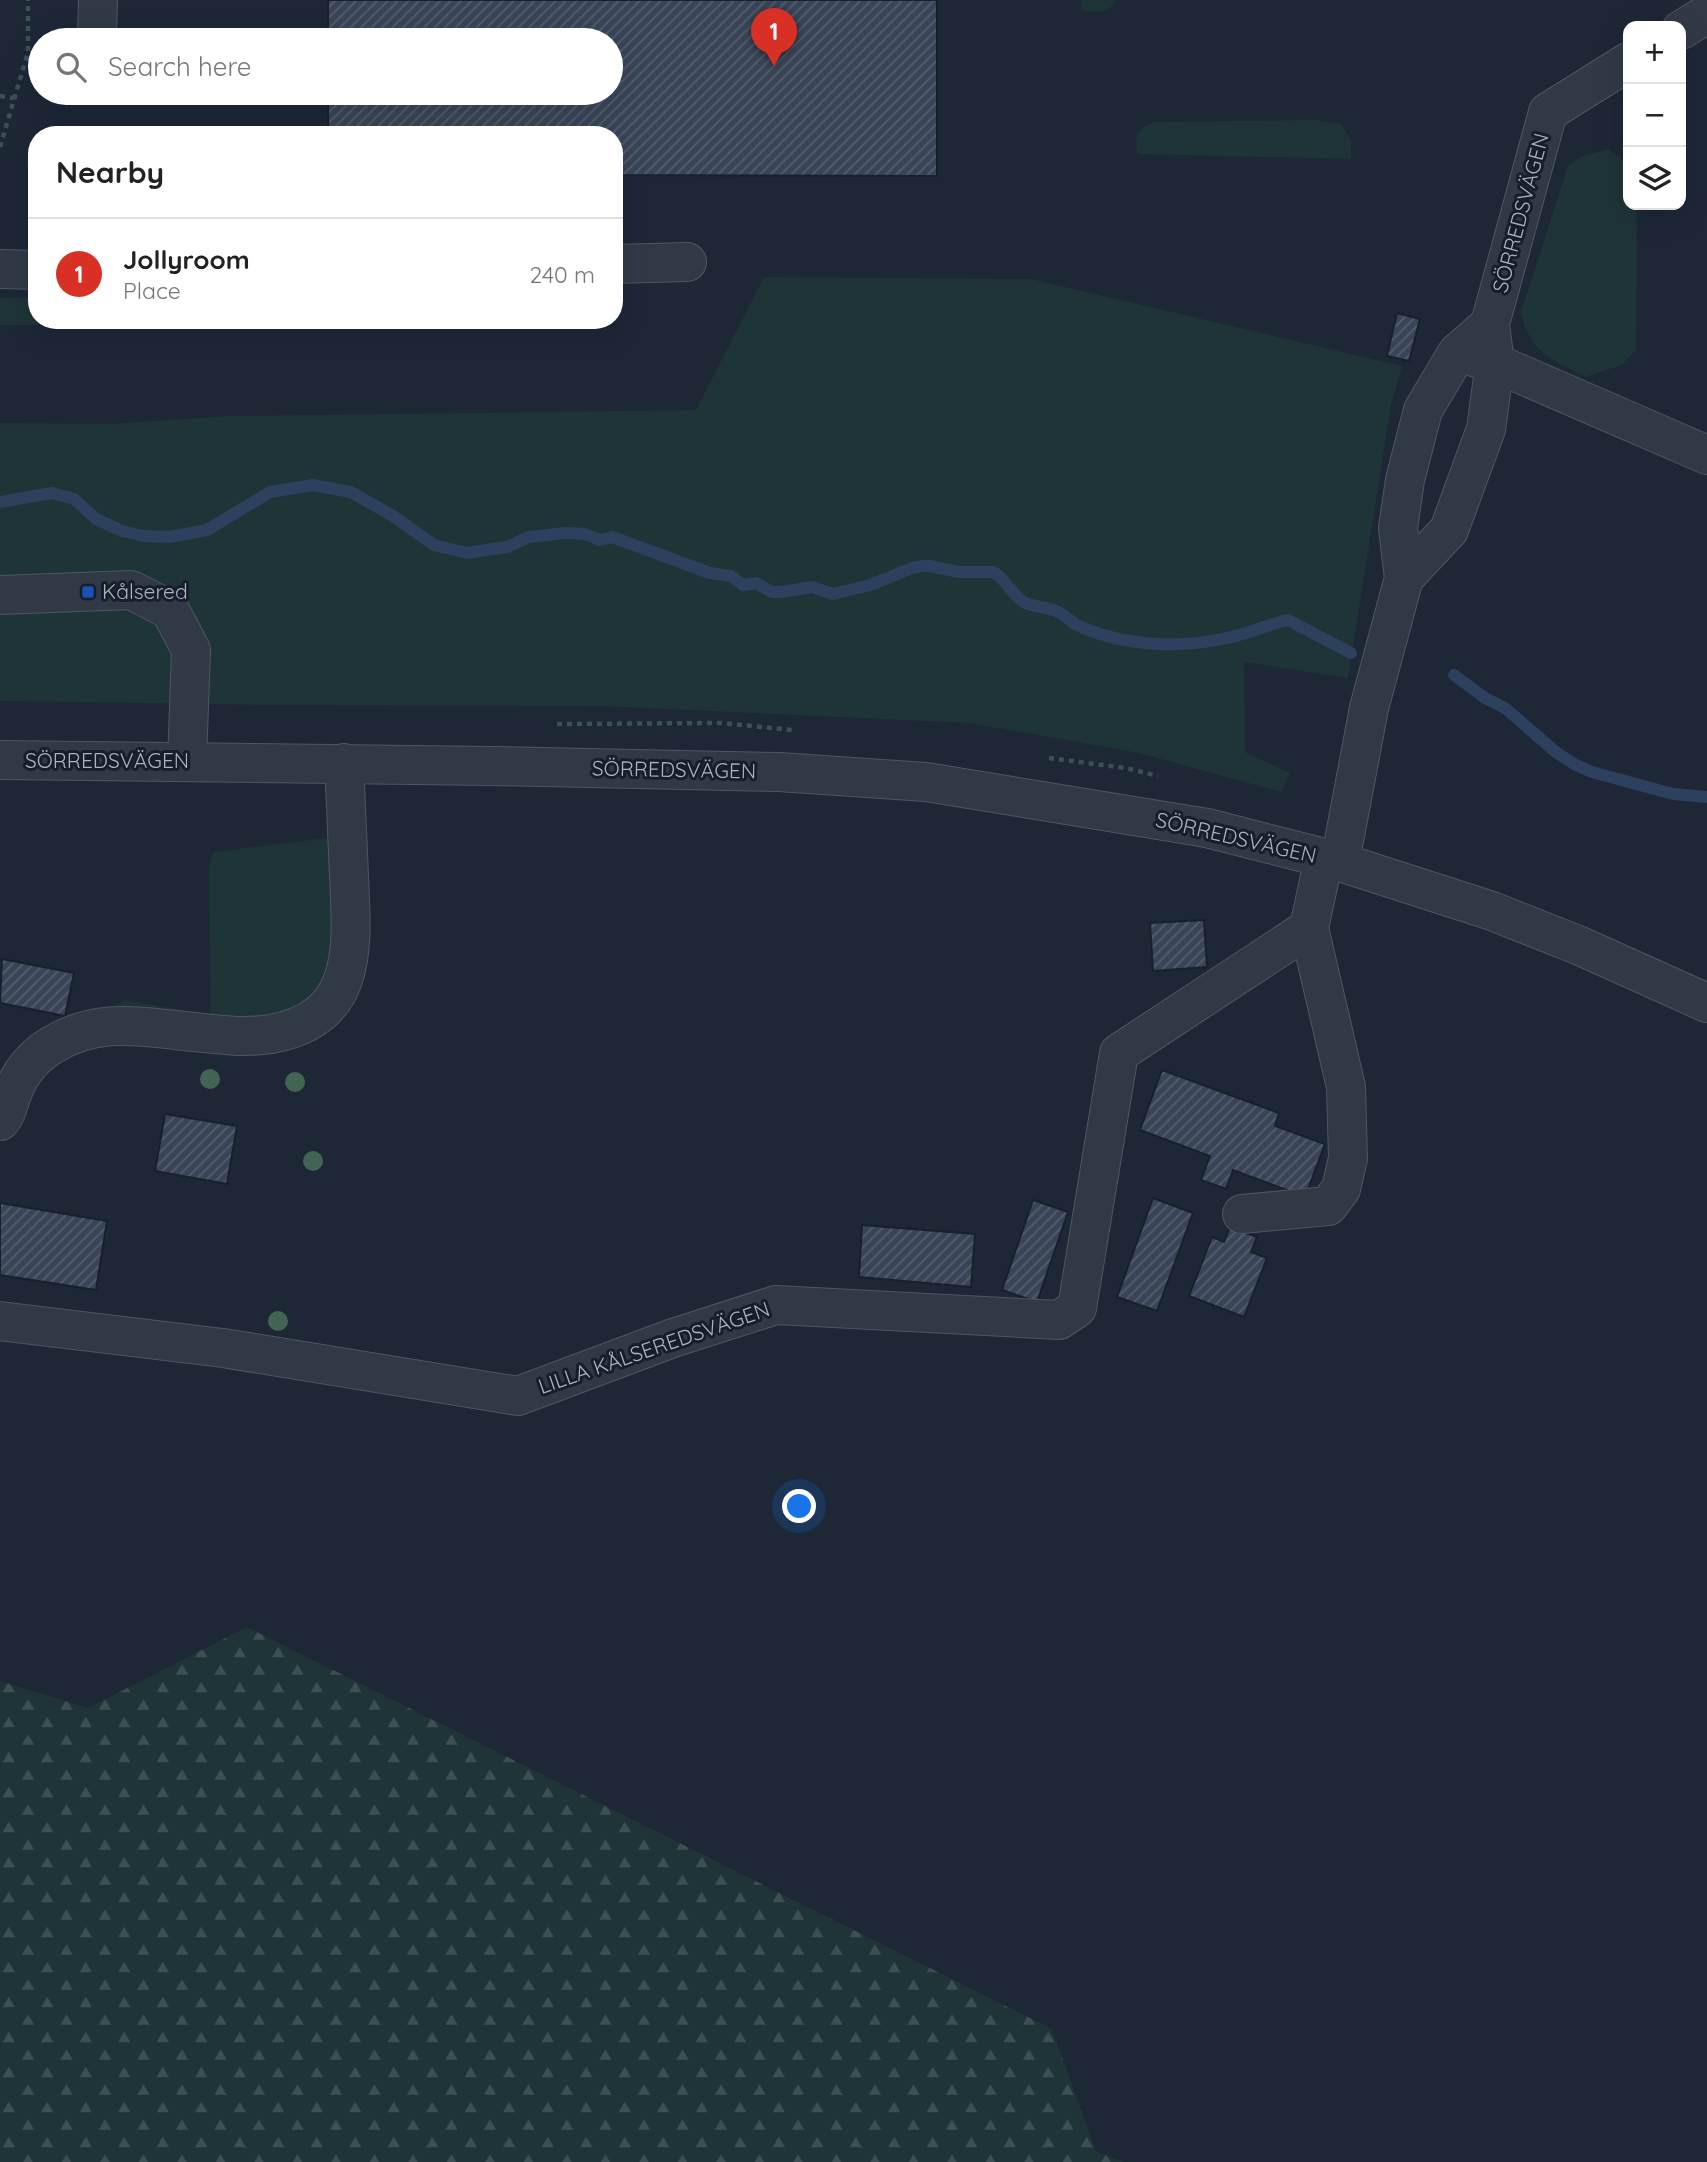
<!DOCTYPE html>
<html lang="en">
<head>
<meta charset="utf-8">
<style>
	body { margin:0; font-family:Quicksand,sans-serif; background:#f6f6f6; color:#222 }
	.controls { position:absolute; right:21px; top:21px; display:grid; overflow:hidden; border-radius:14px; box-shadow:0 7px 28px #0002 }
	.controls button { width:63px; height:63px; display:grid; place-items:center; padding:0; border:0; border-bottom:2px solid #e0e0e0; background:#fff; color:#222; font:35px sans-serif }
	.you { position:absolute; left:800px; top:1507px; width:24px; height:24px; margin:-18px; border:5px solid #fff; border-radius:50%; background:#1a73e8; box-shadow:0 0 0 10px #1a73e833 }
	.badge { display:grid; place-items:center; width:46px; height:46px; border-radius:50%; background:#d93025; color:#fff; font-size:23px; font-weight:700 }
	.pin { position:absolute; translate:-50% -58px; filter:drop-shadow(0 2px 4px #0008) }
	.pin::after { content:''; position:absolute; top:37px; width:24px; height:21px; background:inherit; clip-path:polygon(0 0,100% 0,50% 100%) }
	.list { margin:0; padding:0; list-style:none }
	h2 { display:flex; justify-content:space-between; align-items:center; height:91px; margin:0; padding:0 28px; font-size:30px }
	h2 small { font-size:23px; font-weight:400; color:#767676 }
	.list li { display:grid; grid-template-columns:46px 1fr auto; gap:21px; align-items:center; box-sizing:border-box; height:112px; padding:0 28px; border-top:2px solid #e0e0e0 }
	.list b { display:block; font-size:26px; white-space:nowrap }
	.list p { margin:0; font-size:23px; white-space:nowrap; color:#767676 }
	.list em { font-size:23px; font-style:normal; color:#767676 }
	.icon { flex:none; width:38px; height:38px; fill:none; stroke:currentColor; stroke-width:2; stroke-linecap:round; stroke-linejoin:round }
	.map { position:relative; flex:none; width:1707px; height:2162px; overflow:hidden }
	.search { position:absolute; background:#fff; box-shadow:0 7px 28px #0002; left:28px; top:28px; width:595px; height:77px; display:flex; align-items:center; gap:18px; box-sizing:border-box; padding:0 24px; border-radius:38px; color:#767676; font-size:26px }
	.panel { position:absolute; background:#fff; box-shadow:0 7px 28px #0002; left:28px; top:126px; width:595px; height:203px; border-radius:28px }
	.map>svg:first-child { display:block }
	.grass { fill:#1f3437 }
	.forest { fill:url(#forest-firs) }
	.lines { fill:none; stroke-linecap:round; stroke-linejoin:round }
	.stream { stroke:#2d405d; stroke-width:12 }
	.building { fill:url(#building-hatch); stroke:#18202d; stroke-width:2 }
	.minor-casing { stroke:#4e5665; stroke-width:40 }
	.path { stroke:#3c5155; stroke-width:4.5; stroke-dasharray:5 5; stroke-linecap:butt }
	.minor { stroke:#313947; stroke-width:38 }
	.tree { fill:#426455 }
	.transit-dot { fill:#1a4fb4; stroke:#161e2b; stroke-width:2.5 }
	.labels { text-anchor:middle; stroke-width:6; stroke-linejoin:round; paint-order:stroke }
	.street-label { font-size:21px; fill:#aab3c4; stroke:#161e2b }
	.poi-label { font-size:21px; fill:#aab3c4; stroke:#161e2b; text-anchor:start }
</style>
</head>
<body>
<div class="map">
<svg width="1707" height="2162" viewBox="0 0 1707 2162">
	<defs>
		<pattern id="forest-firs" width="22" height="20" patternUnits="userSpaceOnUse" patternTransform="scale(1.75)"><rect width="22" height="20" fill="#1f3437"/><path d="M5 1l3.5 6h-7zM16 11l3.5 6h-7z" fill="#3d4f52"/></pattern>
		<pattern id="building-hatch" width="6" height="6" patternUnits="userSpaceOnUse" patternTransform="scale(1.75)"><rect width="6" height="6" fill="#394557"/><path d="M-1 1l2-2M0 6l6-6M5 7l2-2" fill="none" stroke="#535d6e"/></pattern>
	</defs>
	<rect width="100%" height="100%" fill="#1d2736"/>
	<!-- grass -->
	<g class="grass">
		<path d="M1081,0h35c-7,15 -21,12 -34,10z"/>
		<path d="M1317,120l24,4 10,16v19l-213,-5c-5,-17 0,-26 16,-32z"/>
		<path d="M1609,149l19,16v40h9l-1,145 -14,15 -37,12c-33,-17 -56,-25 -64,-65l47,-146 14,-10z"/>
		<path d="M764,277l267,2 371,87 -11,39 -43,273 -104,-16 1,90 45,21 -9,19 -142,-39 -170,-30 -369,-17 -331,-1 -269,-4v-278l110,1 118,-8 468,-6z"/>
		<path d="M37,297l1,28h-38v-27z"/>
		<path d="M334,837l9,101 -27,66 -58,22 -147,-18 13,-8 87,15 -2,-148 4,-15z"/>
	</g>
	<!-- forest -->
	<path class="forest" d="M247,1627l805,402 44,122 28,11h-1124v-481l88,27z"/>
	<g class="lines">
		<!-- stream -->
		<g class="stream">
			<path d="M0,502l52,-9 22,6 22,20 26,12 22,5 25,1 38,-7 63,-38 43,-7 38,7 42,24 41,29 33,8 40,-6 22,-10 37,-4 19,1 15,6 12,-3 98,36 21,3 12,9 13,-2 16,9h9l31,-5 21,7 37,-9 42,-17 10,-2h8l29,6h34c13,6 18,23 31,30 10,6 24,4 36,11 6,3 11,9 17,12 47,22 105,24 154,12 20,-4 38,-13 57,-17l63,33"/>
			<path d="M1454,675l31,23 20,10 52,45 19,12 16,7 81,22 34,3"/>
		</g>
	</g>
	<!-- building -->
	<g class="building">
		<path d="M328,0h609v176l-323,-1v-40h-286v-42h283v-53h-283z"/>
		<path d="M1397,313l23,6 -11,42 -22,-5z"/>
		<path d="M1204,920l3,47 -54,4 -3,-48z"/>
		<path d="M2,959l72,14 -9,43 -65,-13z"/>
		<path d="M1162,1070l117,43 -4,13 50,18 -20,53 -72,-27 -7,19 -25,-9 9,-24 -70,-26z"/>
		<path d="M165,1114l72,12 -10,58 -72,-13z"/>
		<path d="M1153,1198l40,15 -36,98 -40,-14z"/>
		<path d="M1033,1200l35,12 -31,90 -35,-12z"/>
		<path d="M0,1203l107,18 -11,69 -96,-15z"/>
		<path d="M862,1225l113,9 -4,53 -112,-10z"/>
		<path d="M1230,1227l27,10 -6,15 16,6 -23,59 -55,-21 23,-59 12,5z"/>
	</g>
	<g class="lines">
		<!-- minor casing -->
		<g class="minor-casing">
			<g id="minor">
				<path d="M1681,30l26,-16"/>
				<path d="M97,34l1,-34"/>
				<path d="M614,264l73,-2"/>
				<path d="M0,269l37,1"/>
				<path d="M1473,357l22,6 212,92"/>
				<path d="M1404,578l45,-48 37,-101 9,-66 -5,-39 58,-212 80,-50"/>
				<path d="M0,595l131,-5 39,20 21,40 -4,112"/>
				<path d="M0,760l492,6 287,6 147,10 281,46 133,34 152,49 86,34 129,58"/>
				<path d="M1340,862l29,-154 35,-130 -6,-50 7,-48 18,-70 34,-57 33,-29"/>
				<path d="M0,1121c6,-6 8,-15 11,-24 8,-23 20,-39 41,-52 42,-25 77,-20 123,-15 32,3 64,9 96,4 89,-16 81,-88 78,-159 -2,-38 -3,-75 -5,-112"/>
				<path d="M1242,1214l86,-8 13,-17 7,-31 -2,-71 -37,-159"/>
				<path d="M0,1321l223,27 295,48 155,-58 103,-33 283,15 18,-12 42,-255 190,-125 15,-70"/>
			</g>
		</g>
		<!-- path -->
		<g class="path">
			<path d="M0,96l14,2"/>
			<path d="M0,147l28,-95v-52"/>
			<path d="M557,724l164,-1 72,7"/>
			<path d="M1049,758l77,10 32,8"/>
		</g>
		<!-- minor -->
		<use href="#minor" class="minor"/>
	</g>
	<!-- trees -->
	<g class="tree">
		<circle cx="210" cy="1079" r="10"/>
		<circle cx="295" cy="1082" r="10"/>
		<circle cx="313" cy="1161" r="10"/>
		<circle cx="278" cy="1321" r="10"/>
	</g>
	<!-- markers -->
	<rect class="transit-dot" x="81" y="585" width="14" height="14" rx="3.5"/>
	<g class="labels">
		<!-- street labels -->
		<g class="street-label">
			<text transform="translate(1521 213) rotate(-75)" y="7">SÖRREDSVÄGEN</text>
			<text x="107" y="768">SÖRREDSVÄGEN</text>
			<text transform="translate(674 770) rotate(1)" y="7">SÖRREDSVÄGEN</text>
			<text transform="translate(1236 838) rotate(13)" y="7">SÖRREDSVÄGEN</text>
			<text transform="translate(654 1348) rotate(-19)" y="7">LILLA KÅLSEREDSVÄGEN</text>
		</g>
		<!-- poi labels -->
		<g class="poi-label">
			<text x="102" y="599">Kålsered</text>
		</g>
	</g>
</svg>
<div class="controls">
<button>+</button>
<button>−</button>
<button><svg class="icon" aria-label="layers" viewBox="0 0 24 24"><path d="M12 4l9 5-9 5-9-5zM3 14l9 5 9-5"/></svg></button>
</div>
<div class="you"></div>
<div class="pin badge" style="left:774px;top:66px">1</div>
<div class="search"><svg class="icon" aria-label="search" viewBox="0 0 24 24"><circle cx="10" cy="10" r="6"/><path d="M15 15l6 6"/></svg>Search here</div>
<section class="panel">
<h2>Nearby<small></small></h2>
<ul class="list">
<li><span class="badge">1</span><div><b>Jollyroom</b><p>Place</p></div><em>240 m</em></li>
</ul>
</section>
</div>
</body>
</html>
